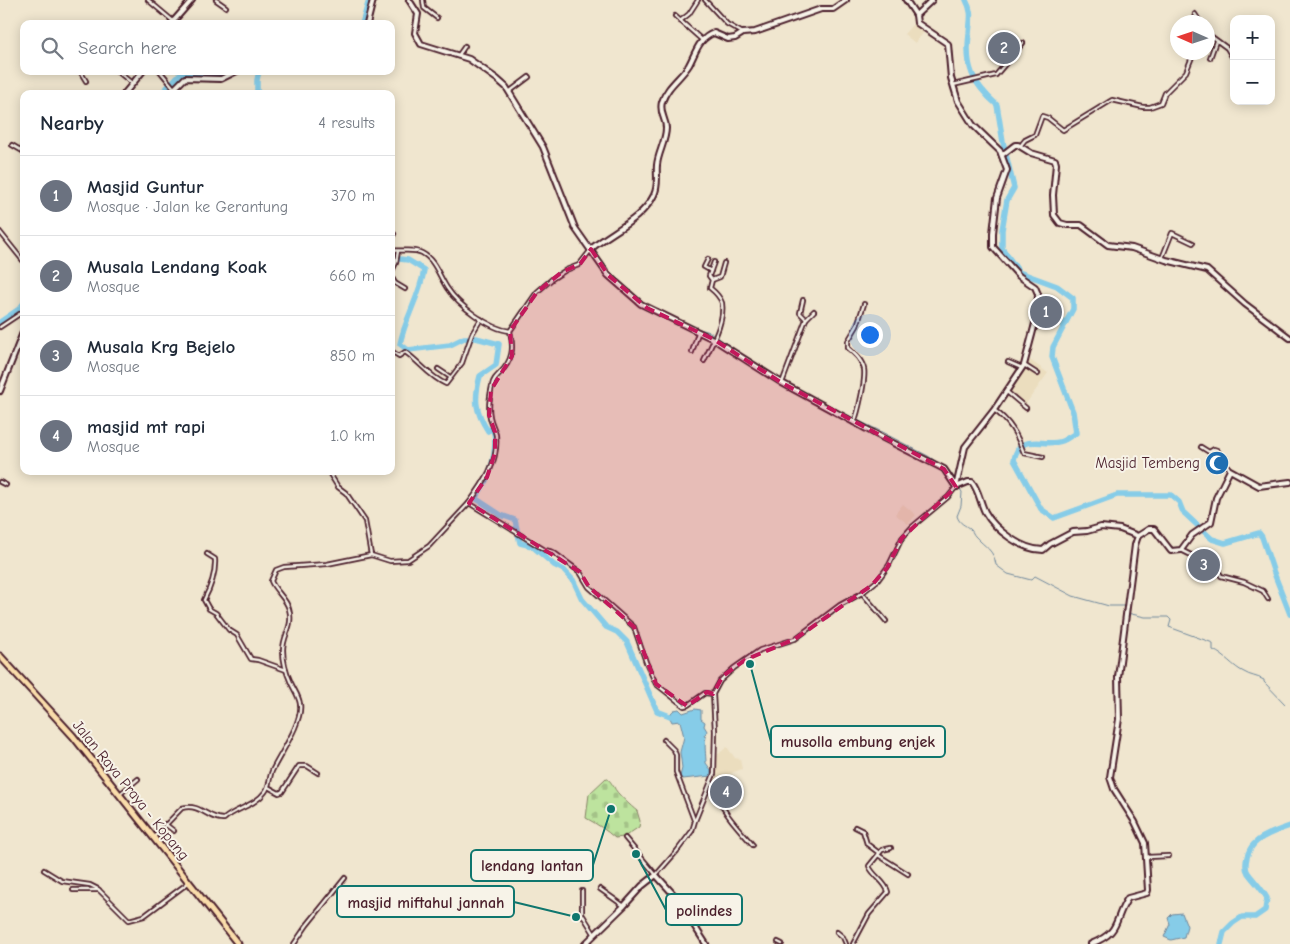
<!DOCTYPE html>
<html lang="en">
<head>
<meta charset="utf-8">
<style>
	body { margin:0; font-family:"Comic Neue",sans-serif; background:#f2f2f3; color:#1f2937 }
	.controls { position:absolute; right:15px; top:15px; display:grid; overflow:hidden; border-radius:10px; box-shadow:0 2px 12px #0003 }
	.controls button { width:45px; height:45px; display:grid; place-items:center; padding:0; border:0; border-bottom:1px solid #e0e1e3; background:#fff; color:#1f2937; font:25px sans-serif }
	.compass { position:absolute; left:1170px; top:15px; width:45px; height:45px; border-radius:50%; background:#fff; box-shadow:0 2px 12px #0003; rotate:273deg }
	.you { position:absolute; left:869px; top:334px; width:18px; height:18px; margin:-12px; border:4px solid #fff; border-radius:50%; background:#1a73e8; box-shadow:0 0 0 8px #1a73e833 }
	.badge { display:grid; place-items:center; width:32px; height:32px; border-radius:50%; background:#ea580c; color:#fff; font-size:16px; font-weight:700 }
	.pin { position:absolute; translate:-50% -50%; border:2px solid #fff; box-shadow:0 1px 5px #0006 }
	.list { margin:0; padding:0; list-style:none }
	h2 { display:flex; justify-content:space-between; align-items:center; height:65px; margin:0; padding:0 20px; font-size:21px }
	h2 small { font-size:16px; font-weight:400; color:#747a83 }
	.list li { display:grid; grid-template-columns:32px 1fr auto; gap:15px; align-items:center; box-sizing:border-box; height:80px; padding:0 20px; border-top:1px solid #e0e1e3 }
	.list b { display:block; font-size:19px; white-space:nowrap }
	.list p { margin:0; font-size:16px; white-space:nowrap; color:#747a83 }
	.list em { font-size:16px; font-style:normal; color:#747a83 }
	.icon { flex:none; width:28px; height:28px; fill:none; stroke:currentColor; stroke-width:2; stroke-linecap:round; stroke-linejoin:round }
	.map { position:relative; flex:none; width:1290px; height:944px; overflow:hidden }
	.search { position:absolute; background:#fff; box-shadow:0 2px 12px #0003; left:20px; top:20px; width:375px; height:55px; display:flex; align-items:center; gap:12px; box-sizing:border-box; padding:0 18px; border-radius:10px; color:#747a83; font-size:19px }
	.panel { position:absolute; background:#fff; box-shadow:0 2px 12px #0003; left:20px; top:90px; width:375px; height:385px; border-radius:10px }
	.map>svg:first-child { display:block }
	.built { fill:#ebddbe }
	.cemetery { fill:url(#cemetery-stones); stroke:#848164 }
	.water { fill:#86cce8; stroke:#6e879c }
	.lines { fill:none; stroke-linecap:round; stroke-linejoin:round }
	.stream { stroke:#6e879c; stroke-width:1 }
	.river { stroke:#86cce8; stroke-width:5.5 }
	.street-casing { stroke:#4a1f2b; stroke-width:6 }
	.secondary-casing { stroke:#4a1f2b; stroke-width:8 }
	.highway-casing { stroke:#4a1f2b; stroke-width:9 }
	.street { stroke:#f7f3e8; stroke-width:2.5 }
	.secondary { stroke:#f7f3e8; stroke-width:4 }
	.highway { stroke:#faddab; stroke-width:5 }
	.marked { fill:#c2185b; fill-opacity:0.2; stroke:#c2185b; stroke-width:4; stroke-dasharray:10 6; stroke-linejoin:round }
	.labels { text-anchor:middle; stroke-width:4; stroke-linejoin:round; paint-order:stroke }
	.poi-label { font-size:15px; fill:#4a1f2b; stroke:#f7f3e8; text-anchor:end }
	.street-label { font-size:15px; fill:#4a1f2b; stroke:#f7f3e8 }
	.leader { fill:none; stroke:#0f766e; stroke-width:2 }
	.callout-dot { fill:#0f766e; stroke:#f7f3e8; stroke-width:2 }
	.callout { fill:#f7f3e8; stroke:#0f766e; stroke-width:2 }
	.callout-label { font-size:16px; text-anchor:middle; font-weight:bold; fill:#4a1f2b }
</style>
</head>
<body>
<div class="map">
<svg width="1290" height="944" viewBox="0 0 1290 944">
	<defs>
		<pattern id="cemetery-stones" width="16" height="16" patternUnits="userSpaceOnUse" patternTransform="scale(1.25)"><rect width="16" height="16" fill="#bde39e"/><path d="M2 7V4a2 2 0 0 1 4 0v3zM10 15v-3a2 2 0 0 1 4 0v3z" fill="#a4c288"/></pattern>
	</defs>
	<rect width="100%" height="100%" fill="#f0e6cf"/>
	<filter id="ink" filterUnits="userSpaceOnUse"><feTurbulence type="fractalNoise" baseFrequency=".02" numOctaves="2"/><feDisplacementMap in="SourceGraphic" scale="10" xChannelSelector="R" yChannelSelector="G"/><feConvolveMatrix kernelMatrix="1 2 1 2 8 2 1 2 1" color-interpolation-filters="sRGB"/></filter>
	<g filter="url(#ink)">
		<!-- built -->
		<g class="built">
			<path d="M913,24l11,8 -9,11 -11,-9z"/>
			<path d="M1030,360l18,13 -23,32 -18,-12z"/>
			<path d="M903,504l13,11 -8,9 -13,-10z"/>
			<path d="M727,747l8,11 5,1 2,10 -8,3 -7,4 -5,6 -6,4 -1,-9 1,-21z"/>
		</g>
		<!-- cemetery -->
		<path class="cemetery" d="M606,778c5,3 5,5 8,9 2,6 18,20 23,24l3,10 -1,6 -15,10 -9,1c-9,-8 -18,-14 -29,-20l3,-24z"/>
		<!-- water -->
		<g class="water">
			<path d="M679,709l4,4 12,-4 6,1v9l4,3 -1,4 3,5 -3,5 2,1c-2,9 0,18 0,26l5,7v6l-28,3 -3,-2 2,-9 -2,-16 4,-15 -4,-16 -8,1 -2,-4 1,-5 3,-3z"/>
			<path d="M1182,913l5,13 -3,11 -13,3 -7,-3 6,-13 -2,-6 4,-4z"/>
		</g>
		<g class="lines">
			<!-- stream -->
			<g class="stream">
				<path d="M578,236l8,11"/>
				<path d="M693,327l17,5 56,39"/>
				<path d="M788,384l25,14"/>
				<path d="M830,407l46,22 52,27 18,12"/>
				<path d="M959,488l3,4 -1,14 -4,10c3,9 8,8 14,14 2,2 2,4 4,6 10,11 19,14 21,29l12,9 23,6 4,-4 38,20 36,10h16v2"/>
				<path d="M1127,613l18,4h23l3,3 -2,7 44,16v7c12,5 20,17 31,22 6,4 13,4 20,8v2l21,22"/>
			</g>
			<!-- river -->
			<g class="river">
				<path d="M966,0c7,13 4,19 3,34 -4,33 3,49 28,71l6,37 11,46 -7,12 -5,30v18l17,24 38,14 16,12v11l-20,38 -1,10 21,55 3,21c-4,2 -9,6 -14,8 -18,7 -43,-10 -48,19l27,49 13,9 63,-23h54l8,7 4,10 29,27 13,4 34,-10 3,4 12,36 16,41"/>
				<path d="M362,24l7,-24"/>
				<path d="M161,94l19,-20 4,-1 36,2 8,-4"/>
				<path d="M257,94v-14l2,-9"/>
				<path d="M391,258l17,2 16,10c-4,26 -19,48 -24,74l8,6 42,-5 14,-7h12l23,6 -3,21 -16,11c-6,23 -5,35 8,55l5,-3c6,23 -3,51 -18,70l26,17 14,5 5,23 12,3 22,19 10,5 9,10 9,19 24,28 11,5 10,10 30,69 13,5"/>
				<path d="M0,322l19,-13 5,-6"/>
				<path d="M1221,944l3,-12 9,-9 9,-6h13l10,-7 2,-12c-5,-9 -13,-17 -19,-25 -5,-8 0,-23 6,-29 7,-8 27,-15 36,-18"/>
			</g>
			<!-- street casing -->
			<g class="street-casing">
				<g id="street">
					<path d="M148,0l25,21"/>
					<path d="M216,0l10,7"/>
					<path d="M423,0l1,8 13,10"/>
					<path d="M705,0l22,24 16,9"/>
					<path d="M1195,14l5,8"/>
					<path d="M675,16l27,24"/>
					<path d="M680,21l9,-7 9,-14"/>
					<path d="M1208,34l19,14 7,12"/>
					<path d="M458,56l7,-10"/>
					<path d="M1210,58l6,-17"/>
					<path d="M80,71l6,10"/>
					<path d="M117,71l16,13"/>
					<path d="M160,71l14,17 11,6"/>
					<path d="M953,85l43,-10 27,-32"/>
					<path d="M509,92l20,-15"/>
					<path d="M12,145l12,7"/>
					<path d="M1021,145l4,-5 10,-5 7,-19 6,2 15,12 49,-30 31,7h7l11,-4 4,-10 21,-21 8,-20"/>
					<path d="M0,232l24,30"/>
					<path d="M391,238l3,-4"/>
					<path d="M391,250c10,2 22,-2 31,3 13,7 17,23 25,35 11,17 42,41 63,43 4,17 3,29 -10,42 -4,4 -7,7 -8,13 -2,9 -4,22 -2,31 1,7 5,12 6,18 3,27 -12,48 -27,68"/>
					<path d="M1162,258l10,-25 21,10"/>
					<path d="M708,259l-4,8 7,4"/>
					<path d="M391,273l5,-10 2,-12"/>
					<path d="M391,276l4,7 10,6"/>
					<path d="M712,280l8,-3 4,-14"/>
					<path d="M803,300l-3,13 6,6"/>
					<path d="M0,327l24,-16"/>
					<path d="M510,331l27,-39 15,-13 14,-9 13,-5 11,-14"/>
					<path d="M391,351l8,5 6,-4c14,9 24,25 41,32l16,-21 10,-29 9,-15"/>
					<path d="M692,352l6,-19"/>
					<path d="M704,361c7,-16 21,-39 18,-58 -2,-6 -7,-11 -12,-15l2,-8 -3,-4 5,-14"/>
					<path d="M1008,362l14,6"/>
					<path d="M1024,365l14,9"/>
					<path d="M438,369l12,8"/>
					<path d="M782,383l24,-64 8,-8"/>
					<path d="M1007,392l19,16"/>
					<path d="M994,410c16,11 23,25 30,43l19,4"/>
					<path d="M854,423c4,-10 12,-44 10,-54 -2,-9 -9,-15 -16,-21v-7l9,-15 7,-22"/>
					<path d="M1201,447l8,5 5,-3 3,1 13,20"/>
					<path d="M328,471l10,16 8,6 19,28 6,34"/>
					<path d="M0,482l6,3"/>
					<path d="M1181,550l36,18 4,8 23,6 19,9 5,8"/>
					<path d="M207,554l8,5c1,15 -4,28 -11,41l5,9 7,4 13,17 8,5 14,24 7,1 28,10"/>
					<path d="M862,593l24,28"/>
					<path d="M713,694l7,-13 14,-13 26,-18 35,-11 45,-34 22,-12 16,-13 11,-15 13,-27 10,-11 36,-30 8,-10"/>
					<path d="M664,740l10,10 2,5v17l18,48"/>
					<path d="M712,783c7,25 23,42 41,62"/>
					<path d="M268,787l11,6 3,-1 17,-26h8l11,7"/>
					<path d="M120,794l18,-15"/>
					<path d="M165,824l9,7"/>
					<path d="M855,827l8,4 4,13 12,9"/>
					<path d="M154,837l28,-29c19,-5 26,12 42,11 12,-11 31,-13 41,-27 5,-6 4,-15 7,-21 8,-17 31,-49 28,-67 -1,-8 -6,-14 -9,-21 -5,-11 -8,-21 -8,-33 0,-16 11,-23 6,-41 -3,-11 -14,-18 -18,-28l5,-11 8,-3 43,-3 44,-9 19,6 18,-1 21,-14 40,-43 76,47 8,2 27,20 9,15 45,40 12,35 10,22 28,22 4,-1 17,-12 8,1 2,37 -1,43 -19,47 -3,10 -15,20 -21,24 -31,-37"/>
					<path d="M878,855l30,19"/>
					<path d="M1147,857l22,-1"/>
					<path d="M44,870l18,11 28,4 8,4 31,31 15,-4 44,-33"/>
					<path d="M600,889l24,17"/>
					<path d="M73,890h26"/>
					<path d="M582,891v23l13,21"/>
					<path d="M837,932l6,5 3,7"/>
					<path d="M778,942l4,2"/>
					<path d="M294,944l13,-19 38,-47"/>
					<path d="M853,944l16,-30 19,-22c-2,-10 -15,-16 -19,-26l13,-16 9,-2"/>
				</g>
			</g>
			<!-- secondary casing -->
			<g class="secondary-casing">
				<g id="secondary">
					<path d="M409,0l9,14 -3,19 6,11 48,15 28,20 9,8 37,60 32,81 33,47 33,29 72,35 69,44 101,55 61,31 12,18"/>
					<path d="M906,0l10,15 1,8 31,21 3,34 7,23 15,24 27,26 7,19 -10,28 -4,35v14l26,29 16,11 3,7 -1,22 -13,49 -30,45 -29,37 -9,40"/>
					<path d="M916,15l16,-15"/>
					<path d="M171,24l21,-24"/>
					<path d="M367,24l6,-24"/>
					<path d="M124,94l19,-23"/>
					<path d="M169,94l16,-16 36,1 16,-8"/>
					<path d="M1002,155l13,-10h3l13,8 24,7 1,4 -3,31 1,20 6,8 7,2h14l27,20 24,3 34,12 41,10 38,34 45,34"/>
					<path d="M591,249c19,-17 51,-29 63,-54 5,-10 2,-20 3,-30 1,-12 9,-24 9,-37 0,-10 -7,-14 -4,-26 5,-16 19,-24 27,-37 7,-13 10,-27 25,-32l14,6 7,-1 8,-5 12,-1 66,-23h12l13,-9"/>
					<path d="M0,391l24,-61"/>
					<path d="M956,487l12,-5h4c7,9 8,20 13,30 10,18 37,38 58,38l7,-6 23,-12 14,-1 14,-4 19,2 18,7 -3,9 -17,132 1,42 -9,58 4,12 21,33 10,21 3,47 -1,3 -19,5c-15,22 -6,34 -37,46"/>
					<path d="M1138,536l11,-7h5l17,22 10,-1 11,-15 19,-13 5,-24 14,-28 29,16 31,-4"/>
					<path d="M585,944l39,-38 18,-20 14,-11 19,21 31,48"/>
				</g>
			</g>
			<!-- highway casing -->
			<g class="highway-casing">
				<path id="highway" d="M0,656l73,80 165,208"/>
			</g>
			<!-- street -->
			<use href="#street" class="street"/>
			<!-- secondary -->
			<use href="#secondary" class="secondary"/>
			<!-- highway -->
			<use href="#highway" class="highway"/>
		</g>
	</g>
	<!-- marked area -->
	<path class="marked" d="M591,249l17,26 39,33 66,31 69,44 162,86 12,18 -54,51 -15,30 -15,17 -77,54 -50,21 -22,16 -10,18 -6,-2 -20,14 -31,-22 -22,-57 -45,-40 -9,-15 -111,-69 18,-26 8,-24v-21l-6,-17 2,-25 21,-34 -2,-25 27,-39 25,-20 18,-8z"/>
	<!-- icons -->
	<defs>
		<g id="mosque-disc" transform="scale(1.25)"><circle r="9.5" fill="#1f6fb2" stroke="#f7f3e8"/><path d="M3.5-4.9A6 6 0 1 0 3.5 4.9A5 5 0 1 1 3.5-4.9Z" fill="#fff"/></g>
	</defs>
	<g fill-rule="evenodd">
		<use href="#mosque-disc" x="1217" y="463"/>
	</g>
	<g class="labels">
		<!-- poi labels -->
		<g class="poi-label">
			<text x="1200" y="468">Masjid Tembeng</text>
		</g>
		<!-- street labels -->
		<g class="street-label">
			<text transform="translate(131 790) rotate(51)" y="5">Jalan Raya Praya - Kopang</text>
		</g>
	</g>
	<!-- callouts -->
	<path class="leader" d="M750 664L771 742M611 809L593 865M576 917L514 902M636 854L666 910"/>
	<g class="callout-dot">
		<circle cx="750" cy="664" r="5"/>
		<circle cx="611" cy="809" r="5"/>
		<circle cx="576" cy="917" r="5"/>
		<circle cx="636" cy="854" r="5"/>
	</g>
	<g class="callout">
		<rect x="771" y="726" width="174" height="31" rx="5"/>
		<rect x="471" y="850" width="122" height="31" rx="5"/>
		<rect x="337" y="886" width="177" height="31" rx="5"/>
		<rect x="666" y="894" width="76" height="31" rx="5"/>
	</g>
	<g class="callout-label">
		<text x="858" y="747">musolla embung enjek</text>
		<text x="532" y="871">lendang lantan</text>
		<text x="426" y="908">masjid miftahul jannah</text>
		<text x="704" y="916">polindes</text>
	</g>
</svg>
<div class="controls">
<button>+</button>
<button>−</button>
</div>
<svg class="compass" viewBox="-18 -18 36 36"><path d="M0-13l5 13h-10z" fill="#e53935"/><path d="M0 13l5-13h-10z" fill="#747a83"/></svg>
<div class="you"></div>
<div class="pin badge" style="left:1046px;top:312px;background:#6b7280">1</div>
<div class="pin badge" style="left:1004px;top:48px;background:#6b7280">2</div>
<div class="pin badge" style="left:1204px;top:565px;background:#6b7280">3</div>
<div class="pin badge" style="left:726px;top:792px;background:#6b7280">4</div>
<div class="search"><svg class="icon" aria-label="search" viewBox="0 0 24 24"><circle cx="10" cy="10" r="6"/><path d="M15 15l6 6"/></svg>Search here</div>
<section class="panel">
<h2>Nearby<small>4 results</small></h2>
<ul class="list">
<li><span class="badge" style="background:#6b7280">1</span><div><b>Masjid Guntur</b><p>Mosque · Jalan ke Gerantung</p></div><em>370 m</em></li>
<li><span class="badge" style="background:#6b7280">2</span><div><b>Musala Lendang Koak</b><p>Mosque</p></div><em>660 m</em></li>
<li><span class="badge" style="background:#6b7280">3</span><div><b>Musala Krg Bejelo</b><p>Mosque</p></div><em>850 m</em></li>
<li><span class="badge" style="background:#6b7280">4</span><div><b>masjid mt rapi</b><p>Mosque</p></div><em>1.0 km</em></li>
</ul>
</section>
</div>
</body>
</html>
